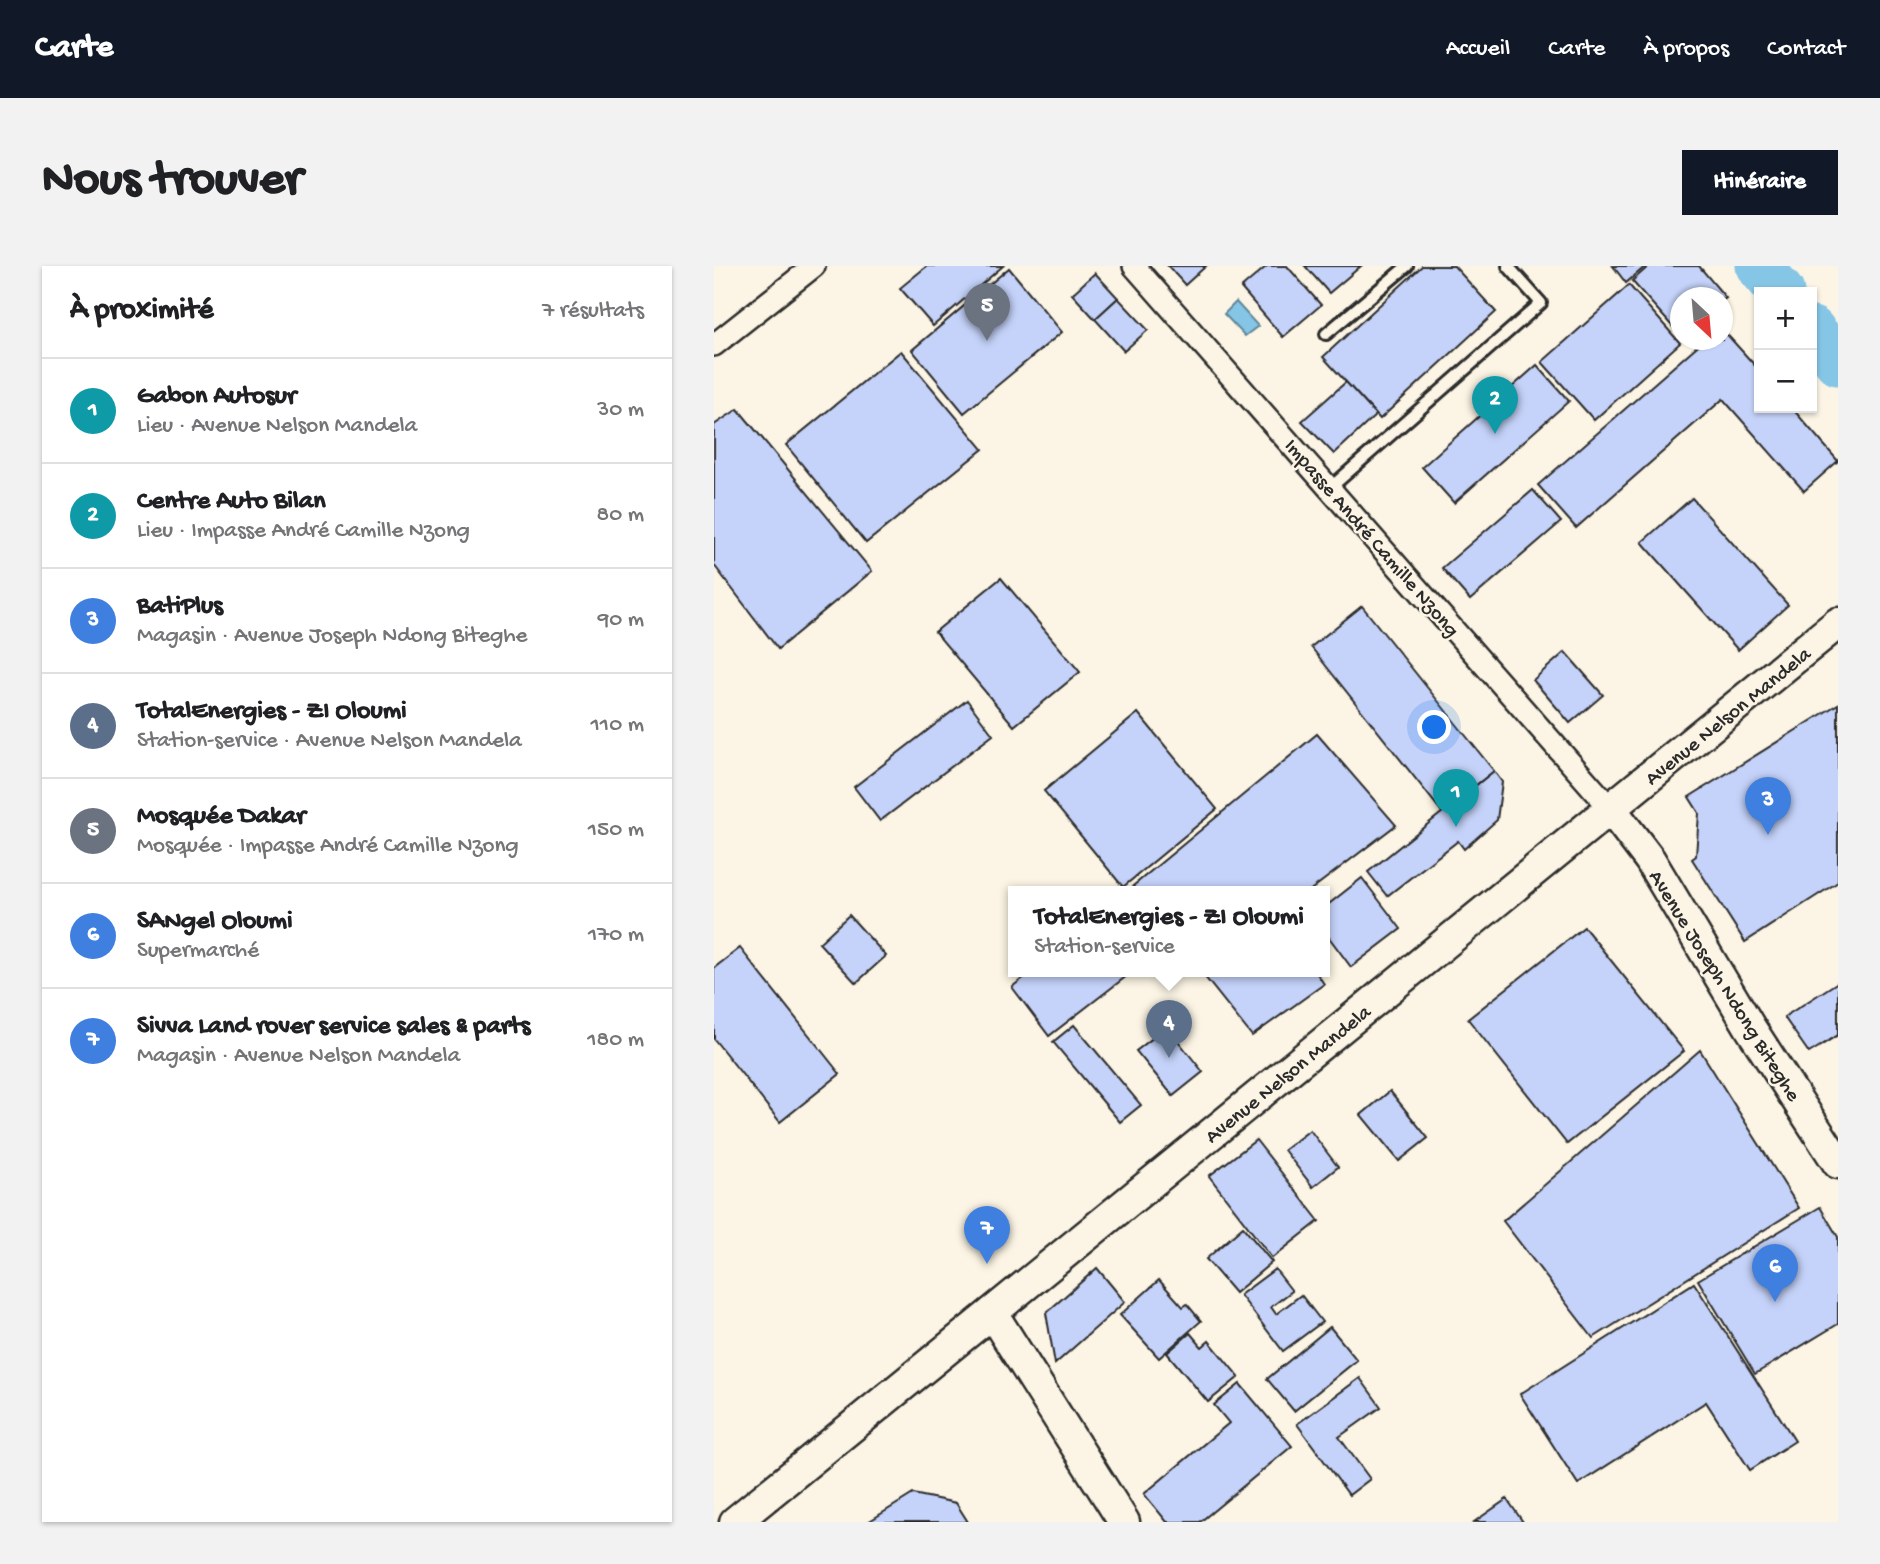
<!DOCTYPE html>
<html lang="fr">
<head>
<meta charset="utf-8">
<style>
	body { margin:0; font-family:"Gochi Hand",sans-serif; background:#f2f2f2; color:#202124 }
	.controls { position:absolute; right:21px; top:21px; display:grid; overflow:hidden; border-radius:0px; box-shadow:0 2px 5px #0004 }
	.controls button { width:63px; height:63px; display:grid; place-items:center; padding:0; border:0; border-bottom:2px solid #e0e0e0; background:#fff; color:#202124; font:35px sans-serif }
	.compass { position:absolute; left:956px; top:21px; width:63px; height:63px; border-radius:50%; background:#fff; box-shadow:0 2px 5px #0004; rotate:154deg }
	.you { position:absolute; left:721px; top:462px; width:24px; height:24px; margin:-18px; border:5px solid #fff; border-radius:50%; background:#1a73e8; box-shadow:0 0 0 10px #1a73e833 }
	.badge { display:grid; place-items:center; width:46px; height:46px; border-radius:50%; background:#111827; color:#fff; font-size:23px; font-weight:700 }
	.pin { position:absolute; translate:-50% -58px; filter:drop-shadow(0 2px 4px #0008) }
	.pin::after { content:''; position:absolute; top:37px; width:24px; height:21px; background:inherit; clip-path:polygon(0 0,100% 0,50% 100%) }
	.popup { position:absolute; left:294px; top:620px; width:322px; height:91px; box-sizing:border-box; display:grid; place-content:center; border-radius:0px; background:#fff; filter:drop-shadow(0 2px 5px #0005); font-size:23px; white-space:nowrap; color:#757577 }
	.popup b { font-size:26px; color:#202124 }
	.popup::after { content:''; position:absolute; left:50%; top:100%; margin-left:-14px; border:14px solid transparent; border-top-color:#fff }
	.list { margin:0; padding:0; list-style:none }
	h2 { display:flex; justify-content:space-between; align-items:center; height:91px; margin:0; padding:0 28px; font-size:30px }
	h2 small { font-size:23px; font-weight:400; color:#757577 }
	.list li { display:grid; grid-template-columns:46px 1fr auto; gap:21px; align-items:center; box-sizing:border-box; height:105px; padding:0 28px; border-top:2px solid #e0e0e0 }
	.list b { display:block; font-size:26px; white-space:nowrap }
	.list p { margin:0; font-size:23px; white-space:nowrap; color:#757577 }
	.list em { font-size:23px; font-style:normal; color:#757577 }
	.map { position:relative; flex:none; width:1124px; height:1256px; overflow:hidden; border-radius:0px }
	header { display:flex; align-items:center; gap:42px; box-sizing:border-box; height:98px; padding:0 35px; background:#111827; color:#fff }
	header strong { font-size:33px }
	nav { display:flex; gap:38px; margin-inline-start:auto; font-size:24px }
	.intro { display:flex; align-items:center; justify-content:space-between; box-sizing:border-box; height:168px; padding:0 42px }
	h1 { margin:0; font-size:49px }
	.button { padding:18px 32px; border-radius:0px; background:#111827; color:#fff; font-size:24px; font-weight:700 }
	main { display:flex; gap:42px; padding:0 42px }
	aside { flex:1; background:#fff; border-radius:0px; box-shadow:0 2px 5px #0004 }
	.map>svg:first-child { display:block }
	.water { fill:#85c5e5; stroke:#61879b; stroke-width:2 }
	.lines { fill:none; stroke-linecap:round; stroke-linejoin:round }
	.river { stroke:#85c5e5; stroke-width:47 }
	.building { fill:#c5d3fa; stroke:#2b2b2b; stroke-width:2 }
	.lane-casing { stroke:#2b2b2b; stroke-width:16 }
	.street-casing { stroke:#2b2b2b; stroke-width:26 }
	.secondary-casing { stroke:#2b2b2b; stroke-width:35 }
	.lane { stroke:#fcf5e5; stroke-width:10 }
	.street { stroke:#fcf5e5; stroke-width:21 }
	.secondary { stroke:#fcf5e5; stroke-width:30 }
	.labels { text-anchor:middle; stroke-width:5; stroke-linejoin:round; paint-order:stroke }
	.street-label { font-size:21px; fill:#2b2b2b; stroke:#fcf5e5 }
</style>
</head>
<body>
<header>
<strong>Carte</strong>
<nav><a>Accueil</a><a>Carte</a><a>À propos</a><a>Contact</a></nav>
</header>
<div class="intro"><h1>Nous trouver</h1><a class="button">Itinéraire</a></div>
<main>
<aside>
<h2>À proximité<small>7 résultats</small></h2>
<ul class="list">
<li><span class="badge" style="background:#0f9aa8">1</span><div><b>Gabon Autosur</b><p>Lieu · Avenue Nelson Mandela</p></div><em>30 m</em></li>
<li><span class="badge" style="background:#0f9aa8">2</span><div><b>Centre Auto Bilan</b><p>Lieu · Impasse André Camille Nzong</p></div><em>80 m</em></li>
<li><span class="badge" style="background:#3f7fe0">3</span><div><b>BatiPlus</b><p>Magasin · Avenue Joseph Ndong Biteghe</p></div><em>90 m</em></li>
<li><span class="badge" style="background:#5c6f8a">4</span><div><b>TotalEnergies - ZI Oloumi</b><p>Station-service · Avenue Nelson Mandela</p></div><em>110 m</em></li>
<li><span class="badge" style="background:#6b7280">5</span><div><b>Mosquée Dakar</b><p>Mosquée · Impasse André Camille Nzong</p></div><em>150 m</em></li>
<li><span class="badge" style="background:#3f7fe0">6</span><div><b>SANgel Oloumi</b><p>Supermarché</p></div><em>170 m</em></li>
<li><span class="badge" style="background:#3f7fe0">7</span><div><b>Sivva Land rover service sales &amp; parts</b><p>Magasin · Avenue Nelson Mandela</p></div><em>180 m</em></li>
</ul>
</aside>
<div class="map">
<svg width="1124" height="1256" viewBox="0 0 1124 1256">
	<rect width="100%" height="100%" fill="#fcf5e5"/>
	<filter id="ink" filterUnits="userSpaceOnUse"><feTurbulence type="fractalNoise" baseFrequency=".0143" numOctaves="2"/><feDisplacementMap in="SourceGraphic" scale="14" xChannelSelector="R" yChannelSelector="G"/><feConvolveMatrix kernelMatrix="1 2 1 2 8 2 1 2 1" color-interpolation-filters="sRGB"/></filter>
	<g filter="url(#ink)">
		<!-- water -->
		<path class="water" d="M522,36l22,24 -13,10 -21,-22z"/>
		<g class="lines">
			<!-- river -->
			<g class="river">
				<path d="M1045,0l22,26"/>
				<path d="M1098,64l26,32"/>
			</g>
		</g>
		<!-- building -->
		<g class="building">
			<path d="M213,0h76l-70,60 -33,-38z"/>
			<path d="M454,0h38l-21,19z"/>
			<path d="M553,0h20l34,39 -38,32 -42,-49z"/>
			<path d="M591,0h56l-32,27z"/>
			<path d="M708,0h32l42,46 -116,107 -57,-62z"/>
			<path d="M899,0h33l-20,17z"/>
			<path d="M935,0h50l27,32 -4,3v-3h-42v37l-48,-54z"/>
			<path d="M295,2l53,64 -98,81 -52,-63z"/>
			<path d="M381,7l23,25 -23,21 -23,-25z"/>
			<path d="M915,19l51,58 -86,77 -52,-58z"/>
			<path d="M404,32l30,32 -24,21 -29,-32z"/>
			<path d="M1008,63l37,41v38h33l46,53 -34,30 -81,-92 -147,129 -38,-43 166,-145h18z"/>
			<path d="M187,85l82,98 -117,94 -80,-98z"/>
			<path d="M823,99l32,36 -115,102 -32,-36z"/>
			<path d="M632,116l30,33 -42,39 -32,-33z"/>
			<path d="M24,143l134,162 -94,78 -64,-84v-140z"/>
			<path d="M819,224l28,32 -91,78 -28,-32z"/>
			<path d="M978,232l96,107 -50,45 -96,-108z"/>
			<path d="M287,312l79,94 -66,54 -79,-94z"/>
			<path d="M648,340l132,165 -52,41 -131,-165z"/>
			<path d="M851,386l38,43 -33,28 -37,-43z"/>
			<path d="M253,434l26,35 -113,86 -26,-34z"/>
			<path d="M1124,438v178l-93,60 -53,-83 4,-3 3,-43 -10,-16z"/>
			<path d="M424,447l79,96 -94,78 -79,-96z"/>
			<path d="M603,468l79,91 -88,67h-171l-4,-6z"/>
			<path d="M780,505l8,11 -5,38 -33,29 -6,-8 -71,55 -19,-24z"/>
			<path d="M648,612l39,51 -50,38 -26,-35v-25z"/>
			<path d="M135,649l37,41 -30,27 -37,-40z"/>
			<path d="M870,661l100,124 -117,93 -99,-125z"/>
			<path d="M26,682l100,126 -60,48 -66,-83v-71z"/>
			<path d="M317,706h101l-83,64 -37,-49z"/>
			<path d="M487,706h115l8,12 -72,52z"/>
			<path d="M1124,716v53l-29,18 -25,-36z"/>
			<path d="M360,759l67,80 -21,17 -67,-80z"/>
			<path d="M453,761l36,45 -30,24 -37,-45z"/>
			<path d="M986,784l99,158 -206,130 -90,-117z"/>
			<path d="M676,825l38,47 -29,23 -38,-46z"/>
			<path d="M596,864l28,37 -25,20 -29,-37z"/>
			<path d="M542,874l63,81 -47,37 -63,-82z"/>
			<path d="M1106,941l18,30v87l-83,50 -57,-94z"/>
			<path d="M529,961l29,35 -37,31 -29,-34z"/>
			<path d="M383,1002l28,34 -70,62 -9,-51z"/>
			<path d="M561,1003l17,22 -21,16 5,7 25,-19 21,27 -39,29 -43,-56z"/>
			<path d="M445,1014l24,27 4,-3 14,17 -42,37 -39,-43z"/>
			<path d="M980,1017l101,158 -45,29 -44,-68 -128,82 -58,-90z"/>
			<path d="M616,1061l27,33 -63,51 -27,-32z"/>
			<path d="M476,1067l12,14 7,-6 30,36 -31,25 -41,-49z"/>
			<path d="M646,1112l21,29 -42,30 31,42 -21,16 -52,-71z"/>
			<path d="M526,1118l52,62 -92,76h-33l-23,-28 85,-71 -15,-18z"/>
			<path d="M199,1228l43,9 12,19h-100z"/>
			<path d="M793,1233l16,23h-49z"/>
		</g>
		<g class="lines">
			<!-- lane casing -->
			<g class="lane-casing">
				<g id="lane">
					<path d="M612,68l81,-68"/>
					<path d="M616,222l211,-185 -33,-37"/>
				</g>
			</g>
			<!-- street casing -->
			<g class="street-casing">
				<g id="street">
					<path d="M420,0l477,543"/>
					<path d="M0,79l100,-79"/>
				</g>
			</g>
			<!-- secondary casing -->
			<g class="secondary-casing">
				<g id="secondary">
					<path d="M897,543l39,51 101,169 87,134"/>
					<path d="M278,1047l132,209"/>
					<path d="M21,1256l1103,-899"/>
				</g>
			</g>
			<!-- lane -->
			<use href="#lane" class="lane"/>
			<!-- street -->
			<use href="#street" class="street"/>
			<!-- secondary -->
			<use href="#secondary" class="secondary"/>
		</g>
	</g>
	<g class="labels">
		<!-- street labels -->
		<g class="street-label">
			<text transform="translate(659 271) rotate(49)" y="7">Impasse André Camille Nzong</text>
			<text transform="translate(1013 449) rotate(-39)" y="7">Avenue Nelson Mandela</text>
			<text transform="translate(1012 719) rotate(58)" y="7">Avenue Joseph Ndong Biteghe</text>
			<text transform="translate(573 807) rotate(-39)" y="7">Avenue Nelson Mandela</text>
		</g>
	</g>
</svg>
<div class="controls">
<button>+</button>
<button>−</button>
</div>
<svg class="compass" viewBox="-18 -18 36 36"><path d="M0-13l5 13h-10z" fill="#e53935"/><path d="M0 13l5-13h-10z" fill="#757577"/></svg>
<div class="you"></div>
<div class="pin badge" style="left:742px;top:561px;background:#0f9aa8">1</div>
<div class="pin badge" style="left:781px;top:168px;background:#0f9aa8">2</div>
<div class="pin badge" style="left:1054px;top:569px;background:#3f7fe0">3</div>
<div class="pin badge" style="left:455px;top:792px;background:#5c6f8a">4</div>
<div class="popup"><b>TotalEnergies - ZI Oloumi</b>Station-service</div>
<div class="pin badge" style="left:273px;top:75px;background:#6b7280">5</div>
<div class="pin badge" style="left:1061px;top:1036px;background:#3f7fe0">6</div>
<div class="pin badge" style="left:273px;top:998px;background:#3f7fe0">7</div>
</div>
</main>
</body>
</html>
